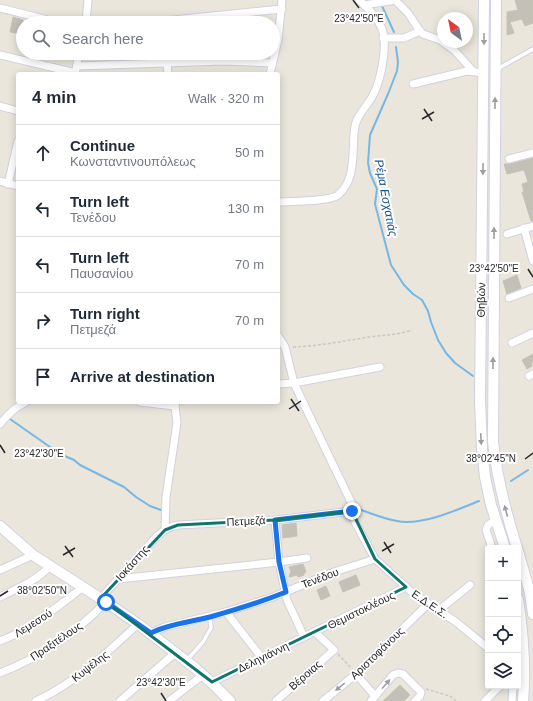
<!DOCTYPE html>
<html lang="en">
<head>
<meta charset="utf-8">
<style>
	body { margin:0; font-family:Helvetica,sans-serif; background:#f2f2f3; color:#1f2937 }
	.controls { position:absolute; right:12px; bottom:12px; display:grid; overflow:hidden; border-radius:4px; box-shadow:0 2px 10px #0003 }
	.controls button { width:36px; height:36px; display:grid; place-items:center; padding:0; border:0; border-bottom:1px solid #e0e1e3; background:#fff; color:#1f2937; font:20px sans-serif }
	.compass { position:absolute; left:437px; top:12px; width:36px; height:36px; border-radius:50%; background:#fff; box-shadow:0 2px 10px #0003; rotate:327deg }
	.stop { position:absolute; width:12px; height:12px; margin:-9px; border:3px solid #1a73e8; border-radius:50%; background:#fff }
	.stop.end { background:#1a73e8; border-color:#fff; box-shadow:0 1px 4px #0008 }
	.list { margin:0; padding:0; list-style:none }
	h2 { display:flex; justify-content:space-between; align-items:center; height:52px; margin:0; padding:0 16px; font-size:17px }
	h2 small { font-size:13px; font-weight:400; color:#747a83 }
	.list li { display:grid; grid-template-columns:26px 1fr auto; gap:12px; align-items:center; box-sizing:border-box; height:56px; padding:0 16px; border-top:1px solid #e0e1e3 }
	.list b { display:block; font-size:15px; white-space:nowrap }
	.list p { margin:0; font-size:13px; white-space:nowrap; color:#747a83 }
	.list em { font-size:13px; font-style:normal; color:#747a83 }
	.icon { flex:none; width:22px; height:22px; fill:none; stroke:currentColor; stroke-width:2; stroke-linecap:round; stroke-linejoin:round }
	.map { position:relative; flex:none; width:533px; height:701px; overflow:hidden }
	.search { position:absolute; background:#fff; box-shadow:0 2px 10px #0003; left:16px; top:16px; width:264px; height:44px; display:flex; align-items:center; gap:10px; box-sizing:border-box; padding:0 14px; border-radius:22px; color:#747a83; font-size:15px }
	.panel { position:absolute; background:#fff; box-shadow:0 2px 10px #0003; left:16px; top:72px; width:264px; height:332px; border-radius:4px }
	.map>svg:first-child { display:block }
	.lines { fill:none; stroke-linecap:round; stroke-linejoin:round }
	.stream { stroke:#76b7e5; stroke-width:2 }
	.building { fill:#c3c0b7; stroke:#c5c2b6 }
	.lane-casing { stroke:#d1d2e1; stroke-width:5.5 }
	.street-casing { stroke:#d1d2e1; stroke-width:9 }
	.secondary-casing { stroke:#d1d2e1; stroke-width:12 }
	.path { stroke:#c7c7c7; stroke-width:1.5; stroke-dasharray:3 2; stroke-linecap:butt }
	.lane { stroke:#fff; stroke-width:3.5 }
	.street { stroke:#fff; stroke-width:7 }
	.secondary { stroke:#fff; stroke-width:10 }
	.oneway { fill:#9f9f9f }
	.route { stroke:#1a73e8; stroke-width:5 }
	.marked { fill:none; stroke:#0f766e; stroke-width:3; stroke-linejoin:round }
	.ticks { fill:none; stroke:#292929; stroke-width:1.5 }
	.labels { text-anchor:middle; stroke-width:4; stroke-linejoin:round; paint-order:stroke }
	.street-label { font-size:11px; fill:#292929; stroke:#fff }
	.water-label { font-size:12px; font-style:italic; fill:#17548f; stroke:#fff }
	.ticks-label { font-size:10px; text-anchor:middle; fill:#292929; stroke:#fff; stroke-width:4; stroke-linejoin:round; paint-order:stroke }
</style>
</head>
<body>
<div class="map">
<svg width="533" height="701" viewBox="0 0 533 701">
	<rect width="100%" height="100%" fill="#eae6dc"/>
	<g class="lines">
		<!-- stream -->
		<g class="stream">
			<path d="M382,6l12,26"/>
			<path d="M396,47l2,15 -1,9 -9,23 -18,41 -2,28 2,10 7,16 -2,15 16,61 13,20 9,9 9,6 6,11 3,11 7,18 8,13 9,10 18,13"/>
			<path d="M10,419l50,35 14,6 6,5 44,22 12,10 14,9 11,4"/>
			<path d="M511,481l17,-11"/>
			<path d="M358,509c13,4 26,10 39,12 24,5 60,-11 82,-20"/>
		</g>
	</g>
	<!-- building -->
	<g class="building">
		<path d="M515,0h18v23l-8,3 -3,-7 -12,3 4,11 -7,2v-23l11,-2z"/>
		<path d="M13,17l10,3v14l-13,-2z"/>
		<path d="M533,158v63h-2l-9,-29h2l-2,-8 6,-2 -4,-12 -17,4 -3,-10h6z"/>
		<path d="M517,275l4,13 -14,6 -4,-13z"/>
		<path d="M533,354v8l-2,1 1,3 -5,3 -5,-9z"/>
		<path d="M296,523l1,13 -14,2 -1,-13z"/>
		<path d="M303,564l3,8 -2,1v2l-6,2 -1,-2 -8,2 2,-6 -2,-4z"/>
		<path d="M356,575l4,10 -17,7 -4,-10z"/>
		<path d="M326,586l4,10 -9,4 -4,-10z"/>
		<path d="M400,685l10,10 -6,6h-21z"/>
	</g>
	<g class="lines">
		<!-- lane casing -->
		<g class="lane-casing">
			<g id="lane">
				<path d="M498,70l3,-3 32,-18"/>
				<path d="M187,660l16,-18 8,-14 -1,-11"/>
			</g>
		</g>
		<!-- street casing -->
		<g class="street-casing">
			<g id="street">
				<path d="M395,0l13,13 12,18 3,3 17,6 14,10 19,21"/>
				<path d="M364,5l32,-5"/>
				<path d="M0,8l60,15"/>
				<path d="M86,23l2,-23"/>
				<path d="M144,23l138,-14"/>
				<path d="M383,38h21l16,-7"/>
				<path d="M0,55l76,18"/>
				<path d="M167,63l1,11"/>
				<path d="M77,66l146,-5 49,2"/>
				<path d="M76,70l3,-17"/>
				<path d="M270,74l8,-34 4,-40"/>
				<path d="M413,84l54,-13 17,2"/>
				<path d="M0,106l18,5"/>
				<path d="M509,159l24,-6"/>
				<path d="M0,181l18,5"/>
				<path d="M8,184l10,-43"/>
				<path d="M278,202c13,-1 51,0 60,-7 20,-17 13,-47 17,-69 2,-11 12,-20 17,-29 9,-16 16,-51 10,-68 -4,-11 -15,-22 -23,-29"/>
				<path d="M524,228l9,33"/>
				<path d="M507,234l26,-8"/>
				<path d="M509,298l24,-9"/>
				<path d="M278,336l7,11 9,36 7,15 50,104 1,9 3,11 20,37 39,35 42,28 32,26"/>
				<path d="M512,343l21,-10"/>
				<path d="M529,376l4,-2"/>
				<path d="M278,384l16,-1 86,-16"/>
				<path d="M140,402l35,4 1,-4"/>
				<path d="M0,424c8,-10 15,-17 26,-22"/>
				<path d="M275,520l4,42 8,38 17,37"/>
				<path d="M165,530l1,-33 11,-74 -2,-17"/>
				<path d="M492,548l-6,-18 2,-5 8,-5"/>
				<path d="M0,570l33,-15"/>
				<path d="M118,579l161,-17 28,-4"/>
				<path d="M0,597c18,-9 36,-16 50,-31"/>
				<path d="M101,598l55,-61c7,-6 13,-11 22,-12l97,-5 77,-9"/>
				<path d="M439,610l31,-25"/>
				<path d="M226,612l36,46"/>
				<path d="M151,633l14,-6 61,-15 47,-15 61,-25 41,-13"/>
				<path d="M0,641c31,-12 57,-34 83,-54"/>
				<path d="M0,673c39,-15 77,-41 106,-71"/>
				<path d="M356,674l19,22"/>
				<path d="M212,682l194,-95"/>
				<path d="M36,701c39,-18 71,-48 102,-77"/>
				<path d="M120,701l55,-48"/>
				<path d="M169,701l34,-26"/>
				<path d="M276,701l58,-51 -19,-18"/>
				<path d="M323,701l33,-27 72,-70"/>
				<path d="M371,701l22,-26 5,-2 5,1 18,18 -1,4 -5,5"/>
				<path d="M485,701l15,-15"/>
				<path d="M512,701l1,-15"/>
			</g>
		</g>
		<!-- secondary casing -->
		<g class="secondary-casing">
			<g id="secondary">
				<path d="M484,0l-4,401 2,48 3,28 6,28 14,43"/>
				<path d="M496,0l-3,442c4,37 13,71 24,106"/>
				<path d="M0,526l33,29 73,47 32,22 56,43 20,18 16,16"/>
				<path d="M518,551l12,42 3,21"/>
				<path d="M518,599c5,33 8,68 5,102"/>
			</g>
		</g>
		<!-- path -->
		<g class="path">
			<path d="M293,347c26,-1 51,-6 76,-10 15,-2 29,-2 43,-7"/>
			<path d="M338,654l14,15"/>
			<path d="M426,689l24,7 6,5"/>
		</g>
		<!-- lane -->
		<use href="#lane" class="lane"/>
		<!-- street -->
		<use href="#street" class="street"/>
		<!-- secondary -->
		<use href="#secondary" class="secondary"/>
	</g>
	<!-- one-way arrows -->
	<defs><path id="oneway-solid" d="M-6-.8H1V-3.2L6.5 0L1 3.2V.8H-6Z"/></defs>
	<g class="oneway">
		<use href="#oneway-solid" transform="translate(484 39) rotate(90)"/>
		<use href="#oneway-solid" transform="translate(495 103) rotate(-90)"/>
		<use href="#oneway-solid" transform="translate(483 169) rotate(91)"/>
		<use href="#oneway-solid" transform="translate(494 233) rotate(-90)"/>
		<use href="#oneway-solid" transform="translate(493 363) rotate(-90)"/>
		<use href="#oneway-solid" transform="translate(481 439) rotate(87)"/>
		<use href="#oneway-solid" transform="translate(506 511) rotate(-105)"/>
		<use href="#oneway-solid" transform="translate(386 684) rotate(-49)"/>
		<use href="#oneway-solid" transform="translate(340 687) rotate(141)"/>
	</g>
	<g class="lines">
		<!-- route -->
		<path class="route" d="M106,602l45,31c17,-9 39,-11 59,-16 25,-7 51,-15 76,-25l-7,-30 -4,-42 77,-9"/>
	</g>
	<!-- marked area -->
	<path class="marked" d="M352,511l23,48 31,28 -194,95 -111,-84 64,-68 13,-5 97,-5z"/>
	<!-- ticks -->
	<path class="ticks" d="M353,0l6,8M424,109l8,12M422,119l12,-7M528,269l5,8M291,399l8,12M289,409l12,-8M0,445l5,8M525,459l8,-6M384,542l7,11M65,546l8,11M382,551l12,-7M63,555l12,-7M0,596l8,-5M161,693l5,8"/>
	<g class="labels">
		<!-- street labels -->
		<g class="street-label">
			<text transform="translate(481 300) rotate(-89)" y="4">Θηβών</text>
			<text transform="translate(246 521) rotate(-3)" y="4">Πετμεζά</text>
			<text transform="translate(132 563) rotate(-48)" y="4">Ιοκάστης</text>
			<text transform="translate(320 578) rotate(-21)" y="4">Τενέδου</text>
			<text transform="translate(430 604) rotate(34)" y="4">Ε.Δ.Ε.Σ.</text>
			<text transform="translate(361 610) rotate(-26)" y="4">Θεμιστοκλέους</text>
			<text transform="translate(33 623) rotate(-32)" y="4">Λεμεσού</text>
			<text transform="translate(56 641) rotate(-34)" y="4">Πραξιτέλους</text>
			<text transform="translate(377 653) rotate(-44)" y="4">Αριστοφάνους</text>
			<text transform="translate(263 657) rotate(-26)" y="4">Δεληγιάννη</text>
			<text transform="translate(90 666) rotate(-38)" y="4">Κυψέλης</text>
			<text transform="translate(305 675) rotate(-41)" y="4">Βέροιας</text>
		</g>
		<!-- water labels -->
		<g class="water-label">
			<text transform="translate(386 198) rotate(79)" y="4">Ρέμα Εσχατιάς</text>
		</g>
	</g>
	<g class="ticks-label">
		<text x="359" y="22">23°42'50"E</text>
		<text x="494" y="272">23°42'50"E</text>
		<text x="39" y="457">23°42'30"E</text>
		<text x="491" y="462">38°02'45"N</text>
		<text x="42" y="594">38°02'50"N</text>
		<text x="161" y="686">23°42'30"E</text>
	</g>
</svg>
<div class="controls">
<button>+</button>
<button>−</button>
<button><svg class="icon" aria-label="locate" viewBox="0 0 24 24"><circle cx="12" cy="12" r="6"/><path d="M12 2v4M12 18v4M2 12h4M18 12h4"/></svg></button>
<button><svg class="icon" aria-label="layers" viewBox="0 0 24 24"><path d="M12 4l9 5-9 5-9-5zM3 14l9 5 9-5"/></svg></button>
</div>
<svg class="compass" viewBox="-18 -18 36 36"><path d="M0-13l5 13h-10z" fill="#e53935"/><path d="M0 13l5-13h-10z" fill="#747a83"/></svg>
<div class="stop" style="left:106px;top:602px"></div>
<div class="stop end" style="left:352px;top:511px"></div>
<div class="search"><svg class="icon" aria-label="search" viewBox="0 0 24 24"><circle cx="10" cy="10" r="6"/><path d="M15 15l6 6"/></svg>Search here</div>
<section class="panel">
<h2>4 min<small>Walk · 320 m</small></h2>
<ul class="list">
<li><svg class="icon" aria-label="ahead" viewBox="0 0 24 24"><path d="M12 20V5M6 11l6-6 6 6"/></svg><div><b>Continue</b><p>Κωνσταντινουπόλεως</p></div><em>50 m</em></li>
<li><svg class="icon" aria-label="left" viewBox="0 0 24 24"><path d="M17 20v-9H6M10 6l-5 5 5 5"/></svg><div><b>Turn left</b><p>Τενέδου</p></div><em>130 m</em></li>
<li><svg class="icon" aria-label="left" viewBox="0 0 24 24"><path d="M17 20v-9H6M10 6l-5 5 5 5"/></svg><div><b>Turn left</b><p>Παυσανίου</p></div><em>70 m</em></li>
<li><svg class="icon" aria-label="right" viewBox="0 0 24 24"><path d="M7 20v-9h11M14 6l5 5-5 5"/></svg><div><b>Turn right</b><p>Πετμεζά</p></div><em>70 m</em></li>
<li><svg class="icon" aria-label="arrive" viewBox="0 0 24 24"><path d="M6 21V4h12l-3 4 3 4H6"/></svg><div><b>Arrive at destination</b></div></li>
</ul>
</section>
</div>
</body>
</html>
